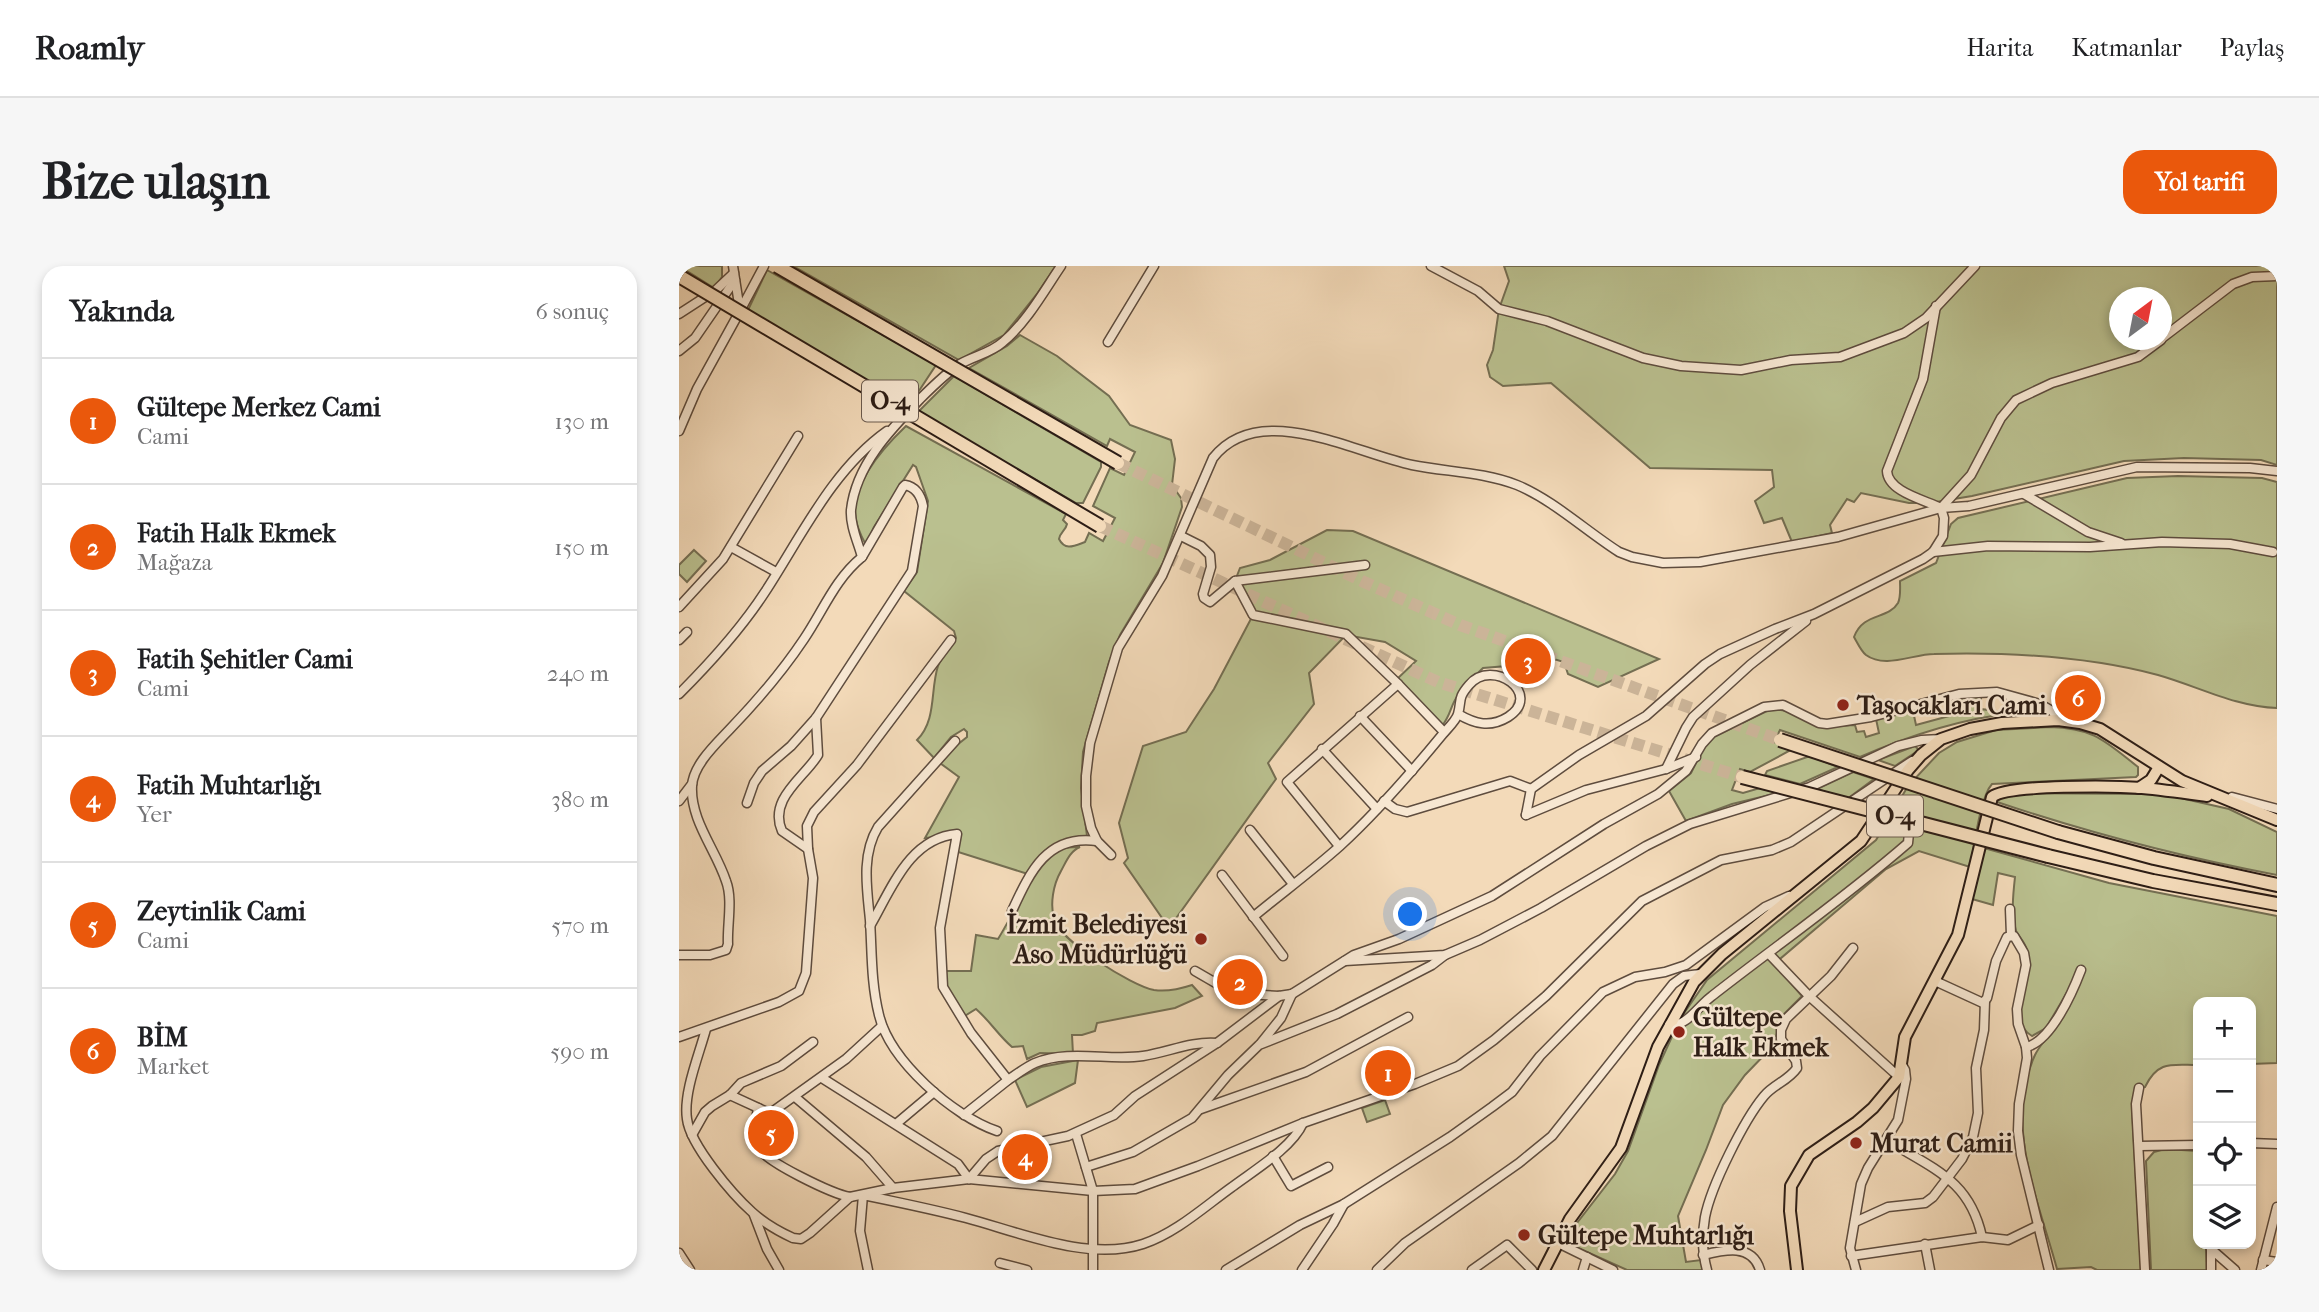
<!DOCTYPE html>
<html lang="tr">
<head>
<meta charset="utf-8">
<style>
	body { margin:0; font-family:"IM FELL French Canon",serif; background:#f6f6f6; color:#202124 }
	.controls { position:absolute; right:21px; bottom:21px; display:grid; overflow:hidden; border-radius:14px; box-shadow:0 4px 10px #0003 }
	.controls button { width:63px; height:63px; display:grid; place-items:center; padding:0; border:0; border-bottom:2px solid #e0e0e0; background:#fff; color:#202124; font:35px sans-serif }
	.compass { position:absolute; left:1430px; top:21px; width:63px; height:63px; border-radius:50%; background:#fff; box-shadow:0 4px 10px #0003; rotate:32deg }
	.you { position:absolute; left:732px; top:649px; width:24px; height:24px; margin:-18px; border:5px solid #fff; border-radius:50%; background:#1a73e8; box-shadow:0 0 0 10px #1a73e833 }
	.badge { display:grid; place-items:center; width:46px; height:46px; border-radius:50%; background:#ea580c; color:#fff; font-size:23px; font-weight:700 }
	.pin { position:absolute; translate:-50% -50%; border:4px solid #fff; box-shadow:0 2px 7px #0006 }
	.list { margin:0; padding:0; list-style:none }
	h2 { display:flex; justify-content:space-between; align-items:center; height:91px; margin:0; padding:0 28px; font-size:30px }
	h2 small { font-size:23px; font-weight:400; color:#757577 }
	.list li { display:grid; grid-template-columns:46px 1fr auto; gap:21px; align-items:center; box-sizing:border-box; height:126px; padding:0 28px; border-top:2px solid #e0e0e0 }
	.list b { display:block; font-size:26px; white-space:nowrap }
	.list p { margin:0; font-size:23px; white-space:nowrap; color:#757577 }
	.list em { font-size:23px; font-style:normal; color:#757577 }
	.icon { flex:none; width:38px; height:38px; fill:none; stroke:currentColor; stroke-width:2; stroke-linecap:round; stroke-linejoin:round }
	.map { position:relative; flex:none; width:1598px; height:1004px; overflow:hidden; border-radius:21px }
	header { display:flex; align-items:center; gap:42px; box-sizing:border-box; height:98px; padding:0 35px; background:#fff; border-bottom:2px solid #e0e0e0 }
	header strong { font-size:33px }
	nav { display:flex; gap:38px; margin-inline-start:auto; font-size:24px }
	.intro { display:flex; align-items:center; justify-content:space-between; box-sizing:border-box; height:168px; padding:0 42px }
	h1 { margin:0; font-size:49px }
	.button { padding:18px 32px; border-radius:21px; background:#ea580c; color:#fff; font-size:24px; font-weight:700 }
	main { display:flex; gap:42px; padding:0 42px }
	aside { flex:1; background:#fff; border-radius:21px; box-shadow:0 4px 10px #0003 }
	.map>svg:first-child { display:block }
	.green { fill:#bac08f; stroke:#746e52; stroke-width:2; fill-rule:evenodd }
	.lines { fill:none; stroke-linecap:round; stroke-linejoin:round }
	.highway-tunnel { stroke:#cbb498; stroke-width:12; stroke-dasharray:12 6; stroke-linecap:butt }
	.minor-casing { stroke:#5e4c3e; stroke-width:11 }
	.major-casing { stroke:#2d1d15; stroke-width:14 }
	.highway-casing { stroke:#2d1d15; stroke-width:16 }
	.minor { stroke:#f7e7d2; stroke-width:8 }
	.major { stroke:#f3dab9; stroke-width:10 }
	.highway { stroke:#f3dab9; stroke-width:12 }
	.highway-bridge-casing { stroke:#2d1d15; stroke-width:16; stroke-linecap:butt }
	.highway-bridge { stroke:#f3dab9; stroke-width:12 }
	.poi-dot { fill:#8f2418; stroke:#f7e7d2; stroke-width:2.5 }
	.labels { text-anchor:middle; stroke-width:5; stroke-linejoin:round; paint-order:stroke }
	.shield { fill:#f7e7d2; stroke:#6a5a4e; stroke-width:2 }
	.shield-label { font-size:24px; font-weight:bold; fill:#2d1d15 }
	.poi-label { font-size:26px; font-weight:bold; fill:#2d1d15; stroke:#f7e7d2; text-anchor:start }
</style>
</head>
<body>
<header>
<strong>Roamly</strong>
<nav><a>Harita</a><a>Katmanlar</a><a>Paylaş</a></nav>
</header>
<div class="intro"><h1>Bize ulaşın</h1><a class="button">Yol tarifi</a></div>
<main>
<aside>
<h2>Yakında<small>6 sonuç</small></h2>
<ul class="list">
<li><span class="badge">1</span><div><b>Gültepe Merkez Cami</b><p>Cami</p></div><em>130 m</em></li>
<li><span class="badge">2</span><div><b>Fatih Halk Ekmek</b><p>Mağaza</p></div><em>150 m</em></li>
<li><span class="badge">3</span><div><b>Fatih Şehitler Cami</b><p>Cami</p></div><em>240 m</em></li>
<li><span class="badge">4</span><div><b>Fatih Muhtarlığı</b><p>Yer</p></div><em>380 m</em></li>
<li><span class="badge">5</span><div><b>Zeytinlik Cami</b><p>Cami</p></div><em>570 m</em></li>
<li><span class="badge">6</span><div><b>BİM</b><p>Market</p></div><em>590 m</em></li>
</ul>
</aside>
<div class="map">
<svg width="1598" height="1004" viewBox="0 0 1598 1004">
	<rect width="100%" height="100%" fill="#f3dab9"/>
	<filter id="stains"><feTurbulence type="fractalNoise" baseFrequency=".00286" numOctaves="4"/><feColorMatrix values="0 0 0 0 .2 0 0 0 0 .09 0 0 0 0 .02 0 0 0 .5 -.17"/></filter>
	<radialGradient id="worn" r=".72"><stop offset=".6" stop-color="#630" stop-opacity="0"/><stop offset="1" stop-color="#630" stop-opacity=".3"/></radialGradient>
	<!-- green -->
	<g class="green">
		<path d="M0,0h43v11l-8,11z"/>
		<path d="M114,0h263l-19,28 -33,41 -45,25z"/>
		<path d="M825,0h773v199l-16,-5 -77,-2 -60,3 -152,35 -42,7h-21l-48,-10 -7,9 -7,-3 -17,26 2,8 -40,9 -10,-24 -18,5 -9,-22 19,-14 -2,-17 -122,-2 -99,-85 -48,3 -13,-9 -3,-12 6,-15 6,-41 10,-28zM1440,32h42v42h-42z"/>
		<path d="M88,4l169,95 -27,41 -161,-96z"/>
		<path d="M341,69l37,21 52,40 21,29 41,15 4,19 -3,26 9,13 1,9 -19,56 -43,72 -11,27 -26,90 -2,36 6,48c-33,3 -40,11 -59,38l-73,-23 -2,-16 -28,3 34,-61 -19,-14 12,-14 15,-12v-5l-3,-3 -13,8 -17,21 -17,-18c20,-20 13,-50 21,-74 4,-10 13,-20 18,-28l-2,-7 -50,-40 13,-19 11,-71 -12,-34 -3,-2 -39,62 -8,18c-5,-9 -10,-21 -11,-31 -2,-33 29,-67 51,-88l160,88 -3,6 4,4c-1,6 -7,8 -8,15 6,12 15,7 26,3l4,-9 14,8 12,-23 -22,-12 17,-38 14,7 11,-23 -25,-13 -3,7 -138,-78 38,-22z"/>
		<path d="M275,110l147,86v5l-18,36h-7l-158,-91z"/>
		<path d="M1499,210l84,2 15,4v226c-41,-1 -80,-22 -119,-33 -71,-19 -150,-23 -224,-21 -21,0 -49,15 -68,1 -5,-4 -9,-13 -12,-18 9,-25 34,-17 44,-34 3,-6 2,-15 2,-22l36,-18 15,-39 7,-6 169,-40z"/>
		<path d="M648,264l26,1 306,128 -61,28 -30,-13 -4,-12 -27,-8 -18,4v7l-36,3c-10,10 -21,20 -28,32 -5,9 -5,16 -13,26l-45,-47 19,-18 -31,-19 -39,-7 -37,38 5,31 -46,59 8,16 -107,149 -45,-65 4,-5 -9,-35 24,-77 43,-14 28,-43 39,-74 -18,-34 5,-13 30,-8z"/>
		<path d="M15,284l12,11 -19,21 -8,-8v-9z"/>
		<path d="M1302,429v14l32,4c-52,6 -105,23 -153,44l-80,-27 -6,12 17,7 -2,2 -39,21 -10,-3 -8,21 11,3 17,-5 18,5 -46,11 -46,17 -17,-30 22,-18 12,-24 10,-12 58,-28 18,2 31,16 35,-2 2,7 7,-1 2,6 13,-4 -3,-14 37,-8 3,14 48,-13 -3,-14z"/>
		<path d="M1371,461c44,1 55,14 88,40v8l-2,2 -144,7c-12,13 -18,64 -22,83l-51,-16 -33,18 -112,95 28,32 -21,21 -7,28 -29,30 -22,30 -17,45 -28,66 8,46 15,-2 2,10h-76l-60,-27 10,-20 38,-49 13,-23 31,-86 21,-46 27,-39 169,-140 32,-54 31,-33 18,-11 39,-12z"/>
		<path d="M1236,480l4,4 -24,16 -17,-6z"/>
		<path d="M1131,490l28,11 -38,17 -35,-9 2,-4z"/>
		<path d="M1174,506l21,7 -27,20 -30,-10z"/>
		<path d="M1331,527l140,1 26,3 53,12 48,23v43c-96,-18 -191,-43 -283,-74z"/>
		<path d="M401,581c-10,4 -14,15 -19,24 -8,14 -11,33 -7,48 6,22 78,67 100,71 13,2 26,-1 38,-5l10,11 -27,12 -78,15 -2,8 -13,4h-10l1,19 -33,-1 -13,6 -4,-13 -11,1c-14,-12 -22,-26 -36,-38l-13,8 -16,-27 -3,-19h27l5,-36 22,4c14,-22 36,-71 55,-86 9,-6 18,-6 27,-6z"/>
		<path d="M1305,582l125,35 168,33v147l-26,1v-62h-53v63c-26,0 -40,-5 -53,22l-9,1 -4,20 9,162h-44l-6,-3 -34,2c-18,-67 -54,-146 -22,-214 5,-11 16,-20 21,-31 7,-12 11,-27 16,-40l-26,44 -14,8c-29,-17 -1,-61 -5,-86 -2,-8 -8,-13 -11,-19 -5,-18 -3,-36 -1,-54l-17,-4 -5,32 -21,-6z"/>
		<path d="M399,794l-3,23 -48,24 -12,-27 26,-13z"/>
		<path d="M706,834l5,14 -23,8 -5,-14z"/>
		<path d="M1486,883l33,2v93h8l1,26h-56l-5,-109 8,-9z"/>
	</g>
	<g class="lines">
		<!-- highway-tunnel -->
		<g class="highway-tunnel">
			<path d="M439,197l246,119 96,43 320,115"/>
			<path d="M421,260l338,156 304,95"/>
		</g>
		<!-- minor casing -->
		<g class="minor-casing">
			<g id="minor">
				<path d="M752,0l47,25 21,18 48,12 96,37 38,8 60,4 50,-10 49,-3 64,-24 22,-15 49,-52"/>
				<path d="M61,45l24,-45"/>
				<path d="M0,48l37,-24 18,-17"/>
				<path d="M1482,73l72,-55 19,-7 25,-1"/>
				<path d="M429,76l46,-76"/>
				<path d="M0,85l16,-13 40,-58"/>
				<path d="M0,165l18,-42 43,-78 -7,-45"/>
				<path d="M1345,228l64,38 33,11"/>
				<path d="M1262,242l30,-33 30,-57 15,-18 36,-17 86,-26 23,-17"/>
				<path d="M502,270l20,10 9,9 1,12 -8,27 1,4 6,4 25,-21 130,-16"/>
				<path d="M52,281l45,25"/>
				<path d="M1254,286l55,-6 102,1 72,-5 68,2 43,8"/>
				<path d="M556,315l18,34 93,19 52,50 46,48"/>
				<path d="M0,341l44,-48 75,-123"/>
				<path d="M0,374l8,-8"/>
				<path d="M0,428c31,-31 62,-65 86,-102 36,-55 67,-122 122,-161"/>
				<path d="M681,450l52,55"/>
				<path d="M276,475l-77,86c-17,28 -11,62 -8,93 2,32 1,63 9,95 11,46 74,101 118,116"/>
				<path d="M643,483l55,60"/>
				<path d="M987,503l20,-41 7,-11 57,-52 56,-44"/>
				<path d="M852,523l48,-34 67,-39 59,-52 15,-10 55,-25 39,-15 109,-55 10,-7 10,-16 1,-18 -3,-10c-16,-8 -53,-16 -54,-37l36,-92 13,-73"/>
				<path d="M1553,531l45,12"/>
				<path d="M0,535l13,-17"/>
				<path d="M705,535l11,8 12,3 103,-31 21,8 -5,26"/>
				<path d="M68,537l7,-20 8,-12 29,-25 25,-28 96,-147 11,-65c-2,-10 -7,-19 -18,-21l-2,2 -41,70"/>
				<path d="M847,549l60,-25 80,-21 30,-12"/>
				<path d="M571,564l43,54"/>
				<path d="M660,580l-52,-64 111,-98"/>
				<path d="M129,583l-1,-23 7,-14 43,-47 94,-125"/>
				<path d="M432,589l-14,-14 -6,-13 -5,-22v-30l4,-33 28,-95 44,-72 51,-118c46,-59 141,-5 199,7 35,7 72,7 105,20 36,15 69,46 102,67l13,5 31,6 37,-1 138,-25 103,-29 28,-2 168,-39 113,1 27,3"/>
				<path d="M543,609l61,81"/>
				<path d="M1331,643l1,26"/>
				<path d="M333,645c18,-39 35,-77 85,-70"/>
				<path d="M574,651c29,-24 59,-46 87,-71 37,-34 70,-72 102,-111 4,-5 14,-14 16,-21 4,-14 -1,-15 11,-29 23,-28 75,9 39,32 -18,11 -33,7 -50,-3"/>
				<path d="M191,660c21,-36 39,-88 87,-92l-17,94 3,59 28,46 37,47c9,-6 18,-13 27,-17 34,-14 74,-2 108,-7 26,-4 48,-15 74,-13"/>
				<path d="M1090,688l40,42 90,81"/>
				<path d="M0,689h31l16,-5 2,-6c-1,-19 5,-45 -2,-63 -10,-31 -36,-61 -34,-95 1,-21 24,-42 38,-57 27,-28 52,-57 74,-90 19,-28 31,-60 58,-82 -4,-15 -12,-31 -11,-47 5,-45 39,-80 69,-111 12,-12 26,-26 40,-35 14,-8 31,-11 43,-22 24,-20 41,-51 58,-76"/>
				<path d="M666,695l100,-6 35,-15 61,-32 105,-62 44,-22 120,-37 88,-41 24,-6 19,-1"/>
				<path d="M516,705l31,18 18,5 35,2 13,-2 62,-39 45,-16 93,-43 112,-72 54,-30 28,-23 16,-27 10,-11 52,-26 19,-2 36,18 8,1 44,-7 88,-23 38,-2 43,12 12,7 6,9"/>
				<path d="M1256,715l48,22 4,-5 9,-37 11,-24 7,-1 10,17 2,12 -9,44 1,15 8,23 1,11 -8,46 -1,27 3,24 28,115"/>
				<path d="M990,759c17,3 30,-20 43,-29 65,-51 133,-98 196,-153l1,-10 -23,-15"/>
				<path d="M27,763c-7,26 -23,64 -19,90 3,26 46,76 65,93 11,10 28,20 41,26l8,1 9,-6 40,-36 43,-9 76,-9 124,12 42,-2 63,-23 105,-43 112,-39 43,-18 36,-26 52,-44 96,-95 79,-41 51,-10 19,-8 121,-81"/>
				<path d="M0,771l100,-35 20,-11 7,-18 7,-95 -5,-29 -26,-18c-14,-32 22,-53 36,-76l-2,-37"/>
				<path d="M582,777l20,-25 11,-24"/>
				<path d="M1347,781c25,-5 47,-56 55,-77"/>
				<path d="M143,812l136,86 11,15"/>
				<path d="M1460,822l-3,16 9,166"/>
				<path d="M51,829l37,17h5l74,-53 36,-33"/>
				<path d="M116,831l71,60 27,31"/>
				<path d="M79,842c-2,12 -5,27 0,39 7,15 75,47 92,50"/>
				<path d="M522,843l105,-37 102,-55"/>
				<path d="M285,849l44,-35"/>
				<path d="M217,858l38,-32"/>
				<path d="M397,868l17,57v79"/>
				<path d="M13,869l13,-23 7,-6 18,-11 11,-12 40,-17 32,-24"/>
				<path d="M1572,877l26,1"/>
				<path d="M1461,880l58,-1"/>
				<path d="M1221,882c41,24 71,38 82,89"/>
				<path d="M594,890l18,30 37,-19"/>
				<path d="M407,901l47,-15 59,-34 36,-43 31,-30 78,-31 95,-49 13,-10"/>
				<path d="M290,913l17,-20 12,-8 70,-15 46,-21 21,-19 82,-53 62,-47"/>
				<path d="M75,949l13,34 12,21"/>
				<path d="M1176,956l33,-15 37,-4 8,-6 29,-38 11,-22 5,-24 -2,-45 8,-38 1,-29"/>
				<path d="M879,977l55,27"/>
				<path d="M1246,978l5,26"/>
				<path d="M1532,981v23"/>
				<path d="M1532,983l24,21"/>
				<path d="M0,987l11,17"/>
				<path d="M1024,989c21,-5 49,-12 57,15"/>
				<path d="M1172,990l131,-19 26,3 31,-15"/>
				<path d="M1584,994l14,2"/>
				<path d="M321,997l27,7"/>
				<path d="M189,1004l-8,-39 3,-36c34,7 69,14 103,23 53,14 122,44 177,26 33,-11 61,-37 89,-57 21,-16 60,-39 71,-64"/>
				<path d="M547,1004l74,-45 44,-21 106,-67 42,-30 20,-15 28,-36 63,-64 32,-15 30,-5 21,-7 79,-58 24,-11"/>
				<path d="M623,1004l31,-46 11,-20"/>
				<path d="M698,1004l28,-27 114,-80 33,-27 121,-152 11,-8 16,-2"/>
				<path d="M793,1004l35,-25 25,25"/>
				<path d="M904,1004l4,-13"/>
				<path d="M1028,1004c-5,-18 -5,-35 -2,-53 6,-31 39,-97 59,-121 10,-12 24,-15 33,-28l-1,-7 -15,-22v-9l5,-11 45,-43 22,-28"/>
				<path d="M1177,1004l-6,-22 11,-64 7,-16 30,-48 8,-41 -1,-9 -4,-7"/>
				<path d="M1582,1004l16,-63"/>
			</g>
		</g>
		<!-- major casing -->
		<g class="major-casing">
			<g id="major">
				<path d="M1460,522l12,-8 8,-13"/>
				<path d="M865,1004l26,-51 51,-71 37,-101 36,-65 28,-28 139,-113 47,-71 13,-15 20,-16 29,-10 32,-6 56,-3 22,3 20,6 82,52 95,39"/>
				<path d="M1118,1004l-7,-59 1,-25 18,-31 48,-33 16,-14 26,-31 6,-40 53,-102 34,-138c15,-13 126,-11 150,-9 22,2 43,5 65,8"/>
			</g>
		</g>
		<!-- highway casing -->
		<g class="highway-casing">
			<g id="highway">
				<path d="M1379,566l96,26 123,27"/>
				<path d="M1369,590l105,25 124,23"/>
			</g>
		</g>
		<!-- minor -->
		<use href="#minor" class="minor"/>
		<!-- major -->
		<use href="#major" class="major"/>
		<!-- highway -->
		<use href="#highway" class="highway"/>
		<!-- highway-bridge casing -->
		<g class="highway-bridge-casing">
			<g id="highway-bridge">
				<path d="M98,0l341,197"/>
				<path d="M0,10l421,250"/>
				<path d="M1101,474l278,92"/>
				<path d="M1063,511l306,79"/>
			</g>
		</g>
		<!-- highway-bridge -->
		<use href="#highway-bridge" class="highway-bridge"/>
	</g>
	<!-- markers -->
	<g class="poi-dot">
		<circle cx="1164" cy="439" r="7"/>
		<circle cx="522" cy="673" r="7"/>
		<circle cx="1000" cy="766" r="7"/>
		<circle cx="1177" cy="877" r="7"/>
		<circle cx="845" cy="969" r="7"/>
	</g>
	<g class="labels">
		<!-- shield labels -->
		<g class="shield">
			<rect x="183" y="114.5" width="56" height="41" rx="5"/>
			<rect x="1188" y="529.5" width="56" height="41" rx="5"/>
		</g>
		<g class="shield-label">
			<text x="211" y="143">O-4</text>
			<text x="1216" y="558">O-4</text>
		</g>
		<!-- poi labels -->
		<g class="poi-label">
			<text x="1178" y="448">Taşocakları Cami</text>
			<text x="508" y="667" text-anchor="end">İzmit Belediyesi<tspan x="508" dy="30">Aso Müdürlüğü</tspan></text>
			<text x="1014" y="760">Gültepe<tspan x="1014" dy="30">Halk Ekmek</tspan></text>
			<text x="1191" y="886">Murat Camii</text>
			<text x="859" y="978">Gültepe Muhtarlığı</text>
		</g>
	</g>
	<rect width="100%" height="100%" filter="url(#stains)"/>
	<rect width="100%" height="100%" fill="url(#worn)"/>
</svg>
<div class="controls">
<button>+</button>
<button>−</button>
<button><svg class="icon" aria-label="locate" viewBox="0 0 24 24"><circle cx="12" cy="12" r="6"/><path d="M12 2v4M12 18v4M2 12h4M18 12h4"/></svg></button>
<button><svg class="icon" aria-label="layers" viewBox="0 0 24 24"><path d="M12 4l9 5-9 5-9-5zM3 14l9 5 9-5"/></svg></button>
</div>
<svg class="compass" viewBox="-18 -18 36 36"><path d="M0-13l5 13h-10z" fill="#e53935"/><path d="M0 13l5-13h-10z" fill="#757577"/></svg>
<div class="you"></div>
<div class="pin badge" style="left:709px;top:807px">1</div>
<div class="pin badge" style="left:561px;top:716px">2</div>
<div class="pin badge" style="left:849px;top:395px">3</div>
<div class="pin badge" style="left:346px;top:891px">4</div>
<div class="pin badge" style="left:92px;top:867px">5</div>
<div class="pin badge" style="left:1399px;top:432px">6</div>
</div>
</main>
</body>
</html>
